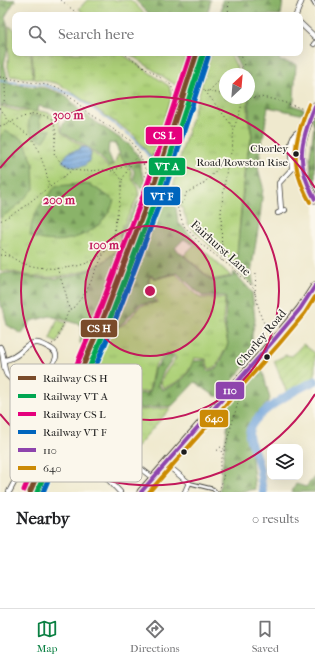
<!DOCTYPE html>
<html lang="en">
<head>
<meta charset="utf-8">
<style>
	body { margin:0; font-family:"IM FELL French Canon",serif; background:#f6f6f6; color:#202124 }
	.controls { position:absolute; right:12px; bottom:12px; display:grid; overflow:hidden; border-radius:8px; box-shadow:0 4px 16px #0002 }
	.controls button { width:36px; height:36px; display:grid; place-items:center; padding:0; border:0; border-bottom:1px solid #e0e0e0; background:#fff; color:#202124; font:20px sans-serif }
	.compass { position:absolute; left:219px; top:68px; width:36px; height:36px; border-radius:50%; background:#fff; box-shadow:0 4px 16px #0002; rotate:26deg }
	.list { margin:0; padding:0; list-style:none }
	h2 { display:flex; justify-content:space-between; align-items:center; height:52px; margin:0; padding:0 16px; font-size:17px }
	h2 small { font-size:13px; font-weight:400; color:#757577 }
	.icon { flex:none; width:22px; height:22px; fill:none; stroke:currentColor; stroke-width:2; stroke-linecap:round; stroke-linejoin:round }
	.map { position:relative; flex:none; width:315px; height:492px; overflow:hidden }
	.search { position:absolute; background:#fff; box-shadow:0 4px 16px #0002; left:12px; right:12px; top:12px; height:44px; display:flex; align-items:center; gap:10px; box-sizing:border-box; padding:0 14px; border-radius:8px; color:#757577; font-size:15px }
	.sheet { height:116px; background:#fff }
	nav { display:flex; justify-content:space-around; align-items:center; box-sizing:border-box; height:56px; border-top:1px solid #e0e0e0; background:#fff; font-size:11px; color:#757577 }
	nav a { display:grid; justify-items:center; gap:2px }
	nav .on { color:#0b8043 }
	.map>svg:first-child { display:block }
	.grass { fill:url(#grass-tufts); stroke:#65764a }
	.forest { fill:url(#forest-firs); stroke:#536842 }
	.garden { fill:url(#garden-furrows); stroke:#65764a }
	.water { fill:url(#water-rules); stroke:#445e7b }
	.lines { fill:none; stroke-linecap:round; stroke-linejoin:round }
	.stream { stroke:#6da1da; stroke-width:1.5 }
	.river { stroke:#6da1da; stroke-width:8 }
	.service-casing { stroke:#3c3b37; stroke-width:4.5 }
	.minor-casing { stroke:#3c3b37; stroke-width:6 }
	.primary-casing { stroke:#3c3b37; stroke-width:9 }
	.path { stroke:#3c3b37; stroke-width:1; stroke-dasharray:1 3; stroke-linecap:butt }
	.service { stroke:#fff; stroke-width:2.5 }
	.minor { stroke:#fff; stroke-width:4.5 }
	.primary { stroke:#f9bc8a; stroke-width:7 }
	.bus-1-casing { stroke:#fbf7ec; stroke-width:7 }
	.bus-2-casing { stroke:#fbf7ec; stroke-width:7 }
	.bus-1 { stroke:#8e44ad; stroke-width:4 }
	.bus-2 { stroke:#cb8a06; stroke-width:4 }
	.rail-1-casing { stroke:#fbf7ec; stroke-width:8 }
	.rail-2-casing { stroke:#fbf7ec; stroke-width:8 }
	.rail-3-casing { stroke:#fbf7ec; stroke-width:8 }
	.rail-4-casing { stroke:#fbf7ec; stroke-width:8 }
	.rail-1 { stroke:#7a4b2a; stroke-width:5 }
	.rail-2 { stroke:#00a651; stroke-width:5 }
	.rail-3 { stroke:#e5007d; stroke-width:5 }
	.rail-4 { stroke:#0065bd; stroke-width:5 }
	.ring { fill:none; stroke:#c2185b; stroke-width:2 }
	.bus-dot { fill:#1c1c1c; stroke:#fbf7ec; stroke-width:1.5 }
	.labels { text-anchor:middle; stroke-width:3.5; stroke-linejoin:round; paint-order:stroke }
	.bus-label { font-size:11px; fill:#1c1c1c; stroke:#fbf7ec; text-anchor:end }
	.street-label { font-size:12px; fill:#1c1c1c; stroke:#fbf7ec }
	.key { fill:#fbf7ec; stroke:#b8b5ae; stroke-width:1 }
	.key-label { font-size:11px; fill:#1c1c1c }
	.centre { fill:#c2185b; stroke:#fbf7ec; stroke-width:2 }
	.ring-label { font-size:12px; text-anchor:middle; font-weight:bold; fill:#c2185b; stroke:#fbf7ec; stroke-width:3.5; stroke-linejoin:round; paint-order:stroke }
	.line-badge { stroke:#fbf7ec; stroke-width:1.5 }
	.badge-label { font-size:11px; text-anchor:middle; font-weight:bold; fill:#fff }
</style>
</head>
<body>
<div class="map">
<svg width="315" height="492" viewBox="0 0 315 492">
	<defs>
		<pattern id="grass-tufts" width="24" height="20" patternUnits="userSpaceOnUse"><rect width="24" height="20" fill="#aed179"/><path d="M3 7l-1-3M5 7V3M7 7l1-3M15 17l-1-3M17 17v-4M19 17l1-3" fill="none" stroke="#95b368"/></pattern>
		<pattern id="forest-firs" width="22" height="20" patternUnits="userSpaceOnUse"><rect width="22" height="20" fill="#8ab369"/><path d="M5 1l3.5 6h-7zM16 11l3.5 6h-7z" fill="#709156"/></pattern>
		<pattern id="garden-furrows" width="10" height="10" patternUnits="userSpaceOnUse"><rect width="10" height="10" fill="#aed179"/><path d="M-1 1l2-2M0 10L10 0M9 11l2-2" fill="none" stroke="#95b368"/></pattern>
		<pattern id="water-rules" width="6" height="5" patternUnits="userSpaceOnUse"><rect width="6" height="5" fill="#6da1da"/><path d="M0 2.5h6" fill="none" stroke="#5982b0"/></pattern>
	</defs>
	<rect width="100%" height="100%" fill="#fbf7ec"/>
	<filter id="ink" filterUnits="userSpaceOnUse"><feTurbulence type="fractalNoise" baseFrequency=".025" numOctaves="2"/><feDisplacementMap in="SourceGraphic" scale="8" xChannelSelector="R" yChannelSelector="G"/><feConvolveMatrix kernelMatrix="1 2 1 2 8 2 1 2 1" color-interpolation-filters="sRGB"/></filter>
	<filter id="wash" filterUnits="userSpaceOnUse"><feTurbulence type="fractalNoise" baseFrequency=".012" numOctaves="4" result="noise"/><feDisplacementMap in="SourceGraphic" scale="16" xChannelSelector="R" yChannelSelector="G"/><feGaussianBlur stdDeviation="0.9" result="paint"/><feColorMatrix in="noise" values="0 0 0 0 0 0 0 0 0 0 0 0 0 0 0 0 0 1.4 0 .05"/><feComposite in="paint" operator="in"/></filter>
	<g filter="url(#wash)">
		<rect width="100%" height="100%" fill="#efe9ce"/>
		<!-- grass -->
		<g class="grass">
			<path d="M87,0h44l15,15h-60l-7,-6z"/>
			<path d="M9,26l6,4v23h16l2,26 -23,-3 -2,-9z"/>
			<path d="M32,53h89l48,33 3,10 -20,62 -18,-23 -67,-46 -11,-6 -22,-4z"/>
			<path d="M128,53h61l-9,35z"/>
			<path d="M211,53h19l10,21h-15v24h23v19l4,19 -7,27 -9,102 -18,-12 -30,-29 -5,-14 -11,-18 9,-38z"/>
			<path d="M0,106c6,2 13,4 19,5 18,1 41,-5 42,21 18,14 32,16 47,36l7,-5 3,-9 13,16 1,9 5,7 2,9 -20,39 3,7c-13,30 -64,40 -92,35 -13,-2 -16,-6 -30,-5z"/>
			<path d="M196,243l35,33 -19,4 -28,-25z"/>
			<path d="M176,274l24,24h25l-2,23 5,23 -12,23 -7,2 -3,-10 -12,-1c-7,19 -12,23 -31,30l-2,-5 4,-10 11,-15 -3,-4 -7,-1 -12,13 -5,25c-13,4 -26,-5 -38,-2 -13,3 -20,14 -34,13l31,-74 5,2 14,-8 13,-16 18,-4c-6,-9 -11,-16 -8,-26l6,3z"/>
			<path d="M57,320l9,3 -9,20 -7,-4z"/>
			<path d="M171,408l-42,47 -48,-35 2,-6z"/>
		</g>
		<!-- forest -->
		<g class="forest">
			<path d="M0,0h15l-10,17 2,6 1,23 -4,18 5,20 37,4 18,6 16,17 51,35 9,13v8l7,18 -3,6 -10,-11v-10l-12,-11 -7,-15 -6,-1 -1,9 5,12 -4,3c-12,-17 -29,-24 -47,-35v-6l4,-6 -10,-10 -17,-4 -3,6 -36,-7z"/>
			<path d="M135,0h76l-4,15h-57z"/>
			<path d="M222,0h61l-2,15h-60z"/>
			<path d="M233,53h44l3,8 16,3 -2,36 -2,5 14,5 -6,4 -32,-7 -10,61 5,19 -3,31 -9,54 3,14 -16,-15 -2,-6 10,-103 6,-26 -3,-19v-43h-6z"/>
			<path d="M315,112v74l-4,-12 -1,-17 4,-30 -2,-9z"/>
			<path d="M31,115l10,1 -2,3 2,7 4,4h6l-7,11c-13,-3 -19,-14 -13,-26z"/>
			<path d="M5,131l19,9 9,23 1,26 -19,19 -15,10v-81z"/>
			<path d="M81,184l10,1 23,15c-10,35 -53,49 -84,36 3,-27 10,-30 26,-50z"/>
			<path d="M166,196l10,12 2,14 18,19 -4,3 -8,-5 -9,9 37,33 20,-4 2,-5 18,20 3,28 -3,15v22l-32,39h-5l-20,-14 -23,24 -91,7c5,-9 21,-22 32,-22 14,-1 24,6 37,1l4,-23 12,-14 5,-1 3,3 -11,15 -4,12 3,6c17,-6 26,-12 32,-29l11,-1 3,11 10,-3 10,-24 -3,-21 1,-27h-24l-25,-23 -21,5 -5,-3c-7,10 -1,18 5,27l-16,2 -15,17 -11,8 -3,-2 48,-125z"/>
			<path d="M140,201l3,4 -50,131 -12,17 2,-8 -3,-2 2,-18 -32,-9 -19,5 -9,13 -15,-9 -4,-17 -3,-2v-32c17,-3 15,1 30,3 34,6 73,-5 93,-35l-3,-7 18,-33z"/>
			<path d="M260,361l10,38 -13,17 -7,23 5,50 -17,3h-19l10,-78 -5,-8z"/>
			<path d="M315,476v16h-23l4,-8 10,3z"/>
		</g>
		<!-- garden -->
		<path class="garden" d="M303,344l12,9v25l-15,7 -13,8 -13,-32 12,-6 6,1z"/>
		<!-- water -->
		<path class="water" d="M81,147h6l4,5c0,18 -18,18 -29,9l7,-9 9,-2z"/>
		<g class="lines">
			<!-- stream -->
			<path class="stream" d="M0,81l45,4 29,10 60,43 18,22"/>
			<!-- river -->
			<path class="river" d="M263,492c-2,-11 -2,-22 -6,-33 -2,-8 -7,-15 -8,-23 -2,-21 50,-48 66,-55"/>
		</g>
	</g>
	<g filter="url(#ink)">
		<g class="lines">
			<!-- service casing -->
			<g class="service-casing">
				<g id="service">
					<path d="M312,0l3,5"/>
					<path d="M189,483l24,6 3,3"/>
				</g>
			</g>
			<!-- minor casing -->
			<g class="minor-casing">
				<g id="minor">
					<path d="M296,15l6,-15"/>
					<path d="M300,23l15,14"/>
					<path d="M314,44l1,-1"/>
					<path d="M281,210l-2,-27 13,-14c0,-11 -5,-31 6,-37l6,1"/>
					<path d="M278,213l7,-3"/>
					<path d="M0,347c5,9 2,20 7,28l41,40v5l-39,72"/>
					<path d="M5,360c16,-3 19,-15 29,-17 5,-1 10,2 14,4 4,2 8,4 8,9 1,4 -20,37 -25,42"/>
					<path d="M48,415c25,-4 84,48 105,63"/>
					<path d="M15,426h6l18,10"/>
					<path d="M87,457l33,35"/>
					<path d="M166,464l23,19 -4,9"/>
				</g>
			</g>
			<!-- primary casing -->
			<g class="primary-casing">
				<g id="primary">
					<path d="M315,106c-16,36 -22,58 0,93"/>
					<path d="M141,492l133,-152 26,-31 15,-23"/>
				</g>
			</g>
			<!-- path -->
			<g class="path">
				<path d="M61,0l18,15"/>
				<path d="M228,15l1,-15"/>
				<path d="M123,53l47,31 5,9 -3,12 -25,65"/>
				<path d="M235,72l10,-7 -5,-12"/>
				<path d="M232,74l3,-2v2"/>
				<path d="M0,77l58,10 31,26 42,28 8,12 7,18 -1,4 3,8 17,9 10,9 9,25 18,19 33,25 19,19 7,28 10,19"/>
				<path d="M205,91l29,37"/>
				<path d="M209,91l10,-10 6,-2"/>
				<path d="M175,93l7,-2 2,-8 11,4 -3,8 4,1 3,-7 26,6"/>
				<path d="M238,98c7,2 14,-1 22,-1 16,2 31,8 47,13"/>
				<path d="M0,108l8,12 3,2c16,-7 27,-12 42,-2l3,13 -2,20c21,37 57,1 68,28 -1,15 -4,29 -7,43 -1,5 0,11 -2,15 -12,32 -64,34 -91,24 -9,-4 -15,-9 -22,-16"/>
				<path d="M0,108c9,-12 3,-17 6,-29"/>
				<path d="M0,126l11,-4 20,15 6,10 9,24 3,16 -28,22 -21,12"/>
				<path d="M113,170c12,-3 19,-6 26,-17"/>
				<path d="M122,180l9,-16"/>
				<path d="M50,187l21,-16"/>
				<path d="M178,206l6,-5 2,-8 17,-9 26,-27 3,-6 2,-23 7,-20 1,-9"/>
				<path d="M0,255l9,1"/>
				<path d="M222,261l-1,-50 7,-51"/>
				<path d="M57,268l9,26 3,15"/>
				<path d="M255,294l1,-23"/>
				<path d="M52,344l4,-2 13,-32 5,-3 12,-15 19,-41"/>
				<path d="M220,447l4,2"/>
				<path d="M217,450l6,2"/>
				<path d="M219,491l5,-15 -4,-2v-9l19,-66 -3,-6"/>
			</g>
			<!-- service -->
			<use href="#service" class="service"/>
			<!-- minor -->
			<use href="#minor" class="minor"/>
			<!-- primary -->
			<use href="#primary" class="primary"/>
			<!-- bus-1 casing -->
			<g class="bus-1-casing">
				<g id="bus-1">
					<path d="M315,106c-15,36 -20,57 0,93"/>
					<path d="M141,492l133,-152 26,-31 15,-23"/>
				</g>
			</g>
			<!-- bus-2 casing -->
			<g class="bus-2-casing">
				<g id="bus-2">
					<path d="M309,104c-16,38 -20,61 1,98"/>
					<path d="M149,492l130,-148 26,-31 10,-16"/>
				</g>
			</g>
			<!-- bus-1 -->
			<use href="#bus-1" class="bus-1"/>
			<!-- bus-2 -->
			<use href="#bus-2" class="bus-2"/>
			<!-- rail-1 casing -->
			<g class="rail-1-casing">
				<path id="rail-1" d="M30,492l77,-183 47,-124 43,-132"/>
			</g>
			<!-- rail-2 casing -->
			<g class="rail-2-casing">
				<path id="rail-2" d="M37,492l76,-181 47,-124 43,-132"/>
			</g>
			<!-- rail-3 casing -->
			<g class="rail-3-casing">
				<path id="rail-3" d="M24,490l77,-183 47,-124 43,-130"/>
			</g>
			<!-- rail-4 casing -->
			<g class="rail-4-casing">
				<path id="rail-4" d="M43,492l75,-179 47,-124 43,-132"/>
			</g>
			<!-- rail-1 -->
			<use href="#rail-1" class="rail-1"/>
			<!-- rail-2 -->
			<use href="#rail-2" class="rail-2"/>
			<!-- rail-3 -->
			<use href="#rail-3" class="rail-3"/>
			<!-- rail-4 -->
			<use href="#rail-4" class="rail-4"/>
		</g>
	</g>
	<!-- distance rings -->
	<circle cx="150" cy="291" r="65" fill="#c2185b" fill-opacity=".12"/>
	<g class="ring">
		<circle cx="150" cy="291" r="65"/>
		<circle cx="150" cy="291" r="129"/>
		<path d="M315 394A194 194 0 0 1 0 414M0 168A194 194 0 0 1 315 188"/>
	</g>
	<!-- markers -->
	<g class="bus-dot">
		<circle cx="296" cy="154" r="3.5"/>
		<circle cx="267" cy="357" r="3.5"/>
		<circle cx="184" cy="452" r="3.5"/>
	</g>
	<g class="labels">
		<!-- bus labels -->
		<g class="bus-label">
			<text x="288" y="152">Chorley<tspan x="288" dy="14">Road/Rowston Rise</tspan></text>
		</g>
		<!-- street labels -->
		<g class="street-label">
			<text transform="translate(221 248) rotate(42)" y="4">Fairhurst Lane</text>
			<text transform="translate(261 338) rotate(-50)" y="4">Chorley Road</text>
		</g>
	</g>
	<!-- legend -->
	<rect x="10" y="364" width="132" height="118" rx="6" class="key"/>
	<rect x="18" y="376" width="18" height="4" fill="#7a4b2a"/>
	<rect x="18" y="394" width="18" height="4" fill="#00a651"/>
	<rect x="18" y="412" width="18" height="4" fill="#e5007d"/>
	<rect x="18" y="430" width="18" height="4" fill="#0065bd"/>
	<rect x="18" y="448" width="18" height="4" fill="#8e44ad"/>
	<rect x="18" y="466" width="18" height="4" fill="#cb8a06"/>
	<g class="key-label">
		<text x="43" y="382">Railway CS H</text>
		<text x="43" y="400">Railway VT A</text>
		<text x="43" y="418">Railway CS L</text>
		<text x="43" y="436">Railway VT F</text>
		<text x="43" y="454">110</text>
		<text x="43" y="472">640</text>
	</g>
	<circle cx="150" cy="291" r="6" class="centre"/>
	<g class="ring-label">
		<text x="68" y="119">300 m</text>
		<text x="59" y="204">200 m</text>
		<text x="104" y="249">100 m</text>
	</g>
	<g class="line-badge">
		<rect x="145" y="126" width="38" height="19" rx="4" fill="#e5007d"/>
		<rect x="148" y="157" width="38" height="19" rx="4" fill="#00a651"/>
		<rect x="143" y="186" width="38" height="20" rx="4" fill="#0065bd"/>
		<rect x="80" y="319" width="38" height="19" rx="4" fill="#7a4b2a"/>
		<rect x="215" y="381" width="30" height="19" rx="4" fill="#8e44ad"/>
		<rect x="199" y="409" width="30" height="19" rx="4" fill="#cb8a06"/>
	</g>
	<g class="badge-label">
		<text x="164" y="139">CS L</text>
		<text x="167" y="170">VT A</text>
		<text x="162" y="200">VT F</text>
		<text x="99" y="332">CS H</text>
		<text x="230" y="394">110</text>
		<text x="214" y="422">640</text>
	</g>
</svg>
<div class="controls">
<button><svg class="icon" aria-label="layers" viewBox="0 0 24 24"><path d="M12 4l9 5-9 5-9-5zM3 14l9 5 9-5"/></svg></button>
</div>
<svg class="compass" viewBox="-18 -18 36 36"><path d="M0-13l5 13h-10z" fill="#e53935"/><path d="M0 13l5-13h-10z" fill="#757577"/></svg>
<div class="search"><svg class="icon" aria-label="search" viewBox="0 0 24 24"><circle cx="10" cy="10" r="6"/><path d="M15 15l6 6"/></svg>Search here</div>
</div>
<section class="sheet">
<h2>Nearby<small>0 results</small></h2>
<ul class="list">
</ul>
</section>
<nav>
<a class="on"><svg class="icon" aria-label="map" viewBox="0 0 24 24"><path d="M3 6l6-2 6 2 6-2v14l-6 2-6-2-6 2zM9 4v14M15 6v14"/></svg>Map</a>
<a><svg class="icon" aria-label="directions" viewBox="0 0 24 24"><path d="M12 3l9 9-9 9-9-9zM9 14v-3h6M13 9l2 2-2 2"/></svg>Directions</a>
<a><svg class="icon" aria-label="saved" viewBox="0 0 24 24"><path d="M7 4h10v16l-5-4-5 4z"/></svg>Saved</a>
</nav>
</body>
</html>
